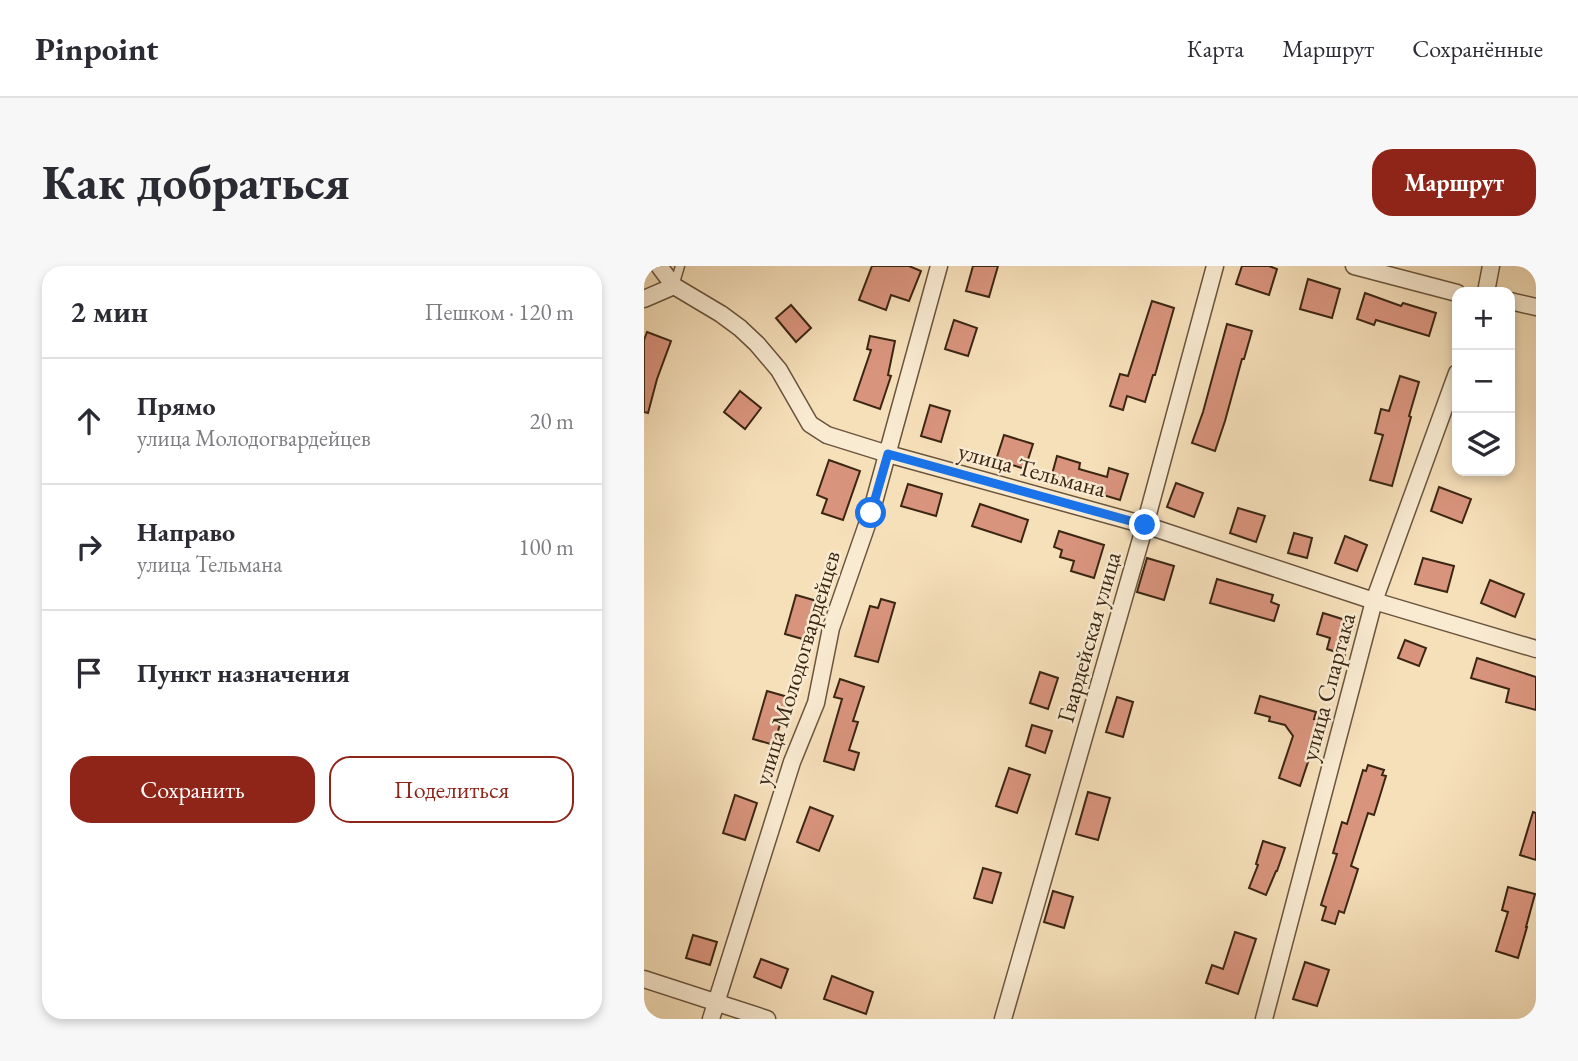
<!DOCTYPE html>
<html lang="ru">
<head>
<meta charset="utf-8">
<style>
	body { margin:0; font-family:"EB Garamond",serif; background:#f7f7f7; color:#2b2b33 }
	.controls { position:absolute; right:21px; top:21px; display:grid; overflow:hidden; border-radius:14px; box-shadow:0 4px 10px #0003 }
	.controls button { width:63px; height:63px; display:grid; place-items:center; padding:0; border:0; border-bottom:2px solid #e1e1e2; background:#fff; color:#2b2b33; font:35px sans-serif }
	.stop { position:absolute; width:21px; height:21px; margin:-16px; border:5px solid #1a73e8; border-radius:50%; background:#fff }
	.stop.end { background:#1a73e8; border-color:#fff; box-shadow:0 2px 7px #0008 }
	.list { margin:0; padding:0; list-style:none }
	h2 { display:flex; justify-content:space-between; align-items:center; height:91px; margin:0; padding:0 28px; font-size:30px }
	h2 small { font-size:23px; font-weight:400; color:#7c7c81 }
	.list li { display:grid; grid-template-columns:46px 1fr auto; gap:21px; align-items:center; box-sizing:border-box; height:126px; padding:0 28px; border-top:2px solid #e1e1e2 }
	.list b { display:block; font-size:26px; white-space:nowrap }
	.list p { margin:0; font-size:23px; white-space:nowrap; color:#7c7c81 }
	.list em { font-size:23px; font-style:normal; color:#7c7c81 }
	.actions { display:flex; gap:14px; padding:21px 28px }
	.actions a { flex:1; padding:16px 0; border:2px solid #8f2418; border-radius:21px; text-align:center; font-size:24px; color:#8f2418 }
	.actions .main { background:#8f2418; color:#fff }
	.icon { flex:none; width:38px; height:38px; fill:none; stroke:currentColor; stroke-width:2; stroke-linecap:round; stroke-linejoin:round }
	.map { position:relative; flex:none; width:892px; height:753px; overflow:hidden; border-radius:21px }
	header { display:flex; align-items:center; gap:42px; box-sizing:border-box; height:98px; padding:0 35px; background:#fff; border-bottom:2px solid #e1e1e2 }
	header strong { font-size:33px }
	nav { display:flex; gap:38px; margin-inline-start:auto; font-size:24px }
	.intro { display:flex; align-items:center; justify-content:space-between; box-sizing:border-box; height:168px; padding:0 42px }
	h1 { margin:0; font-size:49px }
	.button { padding:18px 32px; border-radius:21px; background:#8f2418; color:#fff; font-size:24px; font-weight:700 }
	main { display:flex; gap:42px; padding:0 42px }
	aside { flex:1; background:#fff; border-radius:21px; box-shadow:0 4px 10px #0003 }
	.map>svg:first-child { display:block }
	.building { fill:#d9947d; stroke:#3b2613; stroke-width:2 }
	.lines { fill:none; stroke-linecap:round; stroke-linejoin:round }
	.service-casing { stroke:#6a543d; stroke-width:11 }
	.minor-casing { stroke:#6a543d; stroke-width:19 }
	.service { stroke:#f9ebd2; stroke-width:8 }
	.minor { stroke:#f9ebd2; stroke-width:16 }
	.route { stroke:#1a73e8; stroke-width:9 }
	.labels { text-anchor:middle; stroke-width:5; stroke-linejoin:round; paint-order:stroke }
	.street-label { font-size:24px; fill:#3b2613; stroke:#f9ebd2 }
</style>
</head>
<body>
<header>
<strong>Pinpoint</strong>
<nav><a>Карта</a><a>Маршрут</a><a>Сохранённые</a></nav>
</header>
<div class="intro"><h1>Как добраться</h1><a class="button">Маршрут</a></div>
<main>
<aside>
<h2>2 мин<small>Пешком · 120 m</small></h2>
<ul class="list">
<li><svg class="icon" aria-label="ahead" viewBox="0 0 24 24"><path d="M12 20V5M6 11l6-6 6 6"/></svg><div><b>Прямо</b><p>улица Молодогвардейцев</p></div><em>20 m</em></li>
<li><svg class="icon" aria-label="right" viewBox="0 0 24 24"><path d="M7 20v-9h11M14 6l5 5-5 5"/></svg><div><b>Направо</b><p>улица Тельмана</p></div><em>100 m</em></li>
<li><svg class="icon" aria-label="arrive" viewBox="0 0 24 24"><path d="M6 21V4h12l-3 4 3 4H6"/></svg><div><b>Пункт назначения</b></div></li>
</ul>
<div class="actions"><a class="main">Сохранить</a><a>Поделиться</a></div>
</aside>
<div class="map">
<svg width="892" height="753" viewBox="0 0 892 753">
	<rect width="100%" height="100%" fill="#f6e0ba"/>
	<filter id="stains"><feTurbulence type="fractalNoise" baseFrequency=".00286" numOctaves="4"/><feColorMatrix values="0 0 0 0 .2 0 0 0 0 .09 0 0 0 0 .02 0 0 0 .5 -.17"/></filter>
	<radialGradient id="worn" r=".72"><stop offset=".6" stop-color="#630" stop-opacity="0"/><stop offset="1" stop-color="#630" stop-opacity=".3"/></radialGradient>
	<!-- building -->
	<g class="building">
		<path d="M228,0h37l12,5 -12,30 -18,-6 -5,15 -27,-10z"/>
		<path d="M329,0h25l-9,31 -23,-6z"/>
		<path d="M598,0h27l8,3 -8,26 -33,-11z"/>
		<path d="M664,13l32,10 -8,29 -32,-9z"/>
		<path d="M721,27l36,13 2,-3 33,10 -7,23 -53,-16 -2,5 -17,-6z"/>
		<path d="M508,35l22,7 -19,67h-2l-8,27 -18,-6 -4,14 -13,-4 10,-32 8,2z"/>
		<path d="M147,39l20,23 -15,14 -20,-24z"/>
		<path d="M310,54l23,8 -9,28 -23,-7z"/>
		<path d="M583,58l25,7 -8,28h-2l-17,62 -10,30 -23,-8 11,-31z"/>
		<path d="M3,66l24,9 -14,38 -9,34 -4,-1v-72z"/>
		<path d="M226,70l25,5 -7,34 3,1 -11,33 -26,-9 17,-50 -4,-1z"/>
		<path d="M756,110l19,6 -10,34 2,1 -19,69 -22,-6 13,-45 -8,-2 6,-24 8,2z"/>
		<path d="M96,125l21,17 -16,21 -21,-17z"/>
		<path d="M286,139l20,6 -9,31 -20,-6z"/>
		<path d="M360,169l29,9 -8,25 -29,-9z"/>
		<path d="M413,190l23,7 -1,6 28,8 2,-9 19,6 -8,26 -27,-8 1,-2 -43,-12z"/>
		<path d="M185,194l31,11 -17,49 -21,-7 5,-14 -10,-4z"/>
		<path d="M532,217l27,10 -9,24 -27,-10z"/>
		<path d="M264,218l34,10 -6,22 -35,-10z"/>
		<path d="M795,221l32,12 -9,24 -31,-12z"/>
		<path d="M336,238l48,16 -7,22 -49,-16z"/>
		<path d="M594,242l27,8 -9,26 -26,-9z"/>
		<path d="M415,265l45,14 -10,33 -23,-7 3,-10 -14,-4 2,-7 -8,-3z"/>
		<path d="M650,267l18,5 -5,20 -19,-5z"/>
		<path d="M701,270l22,9 -10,26 -22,-8z"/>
		<path d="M503,292l27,8 -10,34 -27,-8z"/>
		<path d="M779,292l31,8 -7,26 -32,-8z"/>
		<path d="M573,313l56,16 -2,7 8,3 -5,16 -64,-18z"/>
		<path d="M846,314l34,14 -9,23 -34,-14z"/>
		<path d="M152,329l21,6 -11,39 -21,-6z"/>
		<path d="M237,333l14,4 -17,59 -23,-6 15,-50 8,2z"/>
		<path d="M679,347l32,10 -10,32 -18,-6 3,-11 -13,-4z"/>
		<path d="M761,374l21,8 -7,18 -21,-8z"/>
		<path d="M833,392l59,19v33l-30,-8 3,-13 -38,-11z"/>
		<path d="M396,406l18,6 -10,31 -18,-6z"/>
		<path d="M196,413l24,8 -11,34 5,1 -9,28 10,3 -5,17 -30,-9 18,-62 -8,-2z"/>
		<path d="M123,425l21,6 -14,48 -21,-6z"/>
		<path d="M616,430l56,16 -2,7h3l-5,22h3l-15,45 -21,-8 14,-42 -8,-11 -16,-4 1,-4 -15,-4z"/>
		<path d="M473,431l16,5 -10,35 -17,-5z"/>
		<path d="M388,459l20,6 -7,22 -19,-7z"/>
		<path d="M724,499l16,5 -2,5 4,1 -12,39 -6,-2 -17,53 7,3 -14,44 -5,-2 -4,13 -13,-4 4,-13 -5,-2 16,-51 -4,-1 9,-31 5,2 16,-54 3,1z"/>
		<path d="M365,502l21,7 -13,38 -21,-7z"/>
		<path d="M444,526l22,6 -12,42 -22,-6z"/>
		<path d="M91,529l22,8 -12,37 -22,-7z"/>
		<path d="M166,541l23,9 -14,35 -22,-9z"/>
		<path d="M889,546l3,1v47l-16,-5z"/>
		<path d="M619,575l22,7 -8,23h-1l-10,24 -17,-7 9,-23 -2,-1z"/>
		<path d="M339,602l18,5 -9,30 -18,-5z"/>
		<path d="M864,621l27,7 -9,33h1l-9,31 -22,-7 12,-39 -6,-2z"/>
		<path d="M409,625l20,6 -9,31 -20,-6z"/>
		<path d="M591,666l21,7 -18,55 -32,-11 6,-18 11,4z"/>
		<path d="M49,669l24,7 -7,23 -24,-7z"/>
		<path d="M117,693l27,10 -7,19 -27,-11z"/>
		<path d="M661,696l24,8 -12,36 -24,-7z"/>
		<path d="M188,710l41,16 -7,22 -42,-15z"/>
	</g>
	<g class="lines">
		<!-- service casing -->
		<g class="service-casing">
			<path id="service" d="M30,20l6,-20"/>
		</g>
		<!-- minor casing -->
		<g class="minor-casing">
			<g id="minor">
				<path d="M15,0l15,20 47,28 19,14 17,16 22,26 31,54 17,11 61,19 257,71 229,76 162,48"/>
				<path d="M710,0l103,27"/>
				<path d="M842,26l5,-26"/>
				<path d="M0,33l30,-13"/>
				<path d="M866,35l26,6"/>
				<path d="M0,713l123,40"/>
				<path d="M67,753l81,-257 24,-59 15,-75 40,-115 68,-247"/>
				<path d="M359,753l142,-494 70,-259"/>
				<path d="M620,753l110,-418 83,-228"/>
			</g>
		</g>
		<!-- service -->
		<use href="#service" class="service"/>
		<!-- minor -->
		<use href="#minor" class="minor"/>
	</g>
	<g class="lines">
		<!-- route -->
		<path class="route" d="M227,247l17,-59 257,71"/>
	</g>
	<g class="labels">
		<!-- street labels -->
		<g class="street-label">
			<text transform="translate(388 204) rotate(15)" y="8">улица Тельмана</text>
			<text transform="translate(445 371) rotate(-74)" y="8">Гвардейская улица</text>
			<text transform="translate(153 402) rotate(-73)" y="8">улица Молодогвардейцев</text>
			<text transform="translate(684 421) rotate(-75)" y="8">улица Спартака</text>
		</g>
	</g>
	<rect width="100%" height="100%" filter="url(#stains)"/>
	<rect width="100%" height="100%" fill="url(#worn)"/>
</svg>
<div class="controls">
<button>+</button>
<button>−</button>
<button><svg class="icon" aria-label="layers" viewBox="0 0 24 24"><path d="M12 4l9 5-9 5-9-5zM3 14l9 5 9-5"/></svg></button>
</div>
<div class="stop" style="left:227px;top:247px"></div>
<div class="stop end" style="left:501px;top:259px"></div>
</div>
</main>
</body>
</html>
